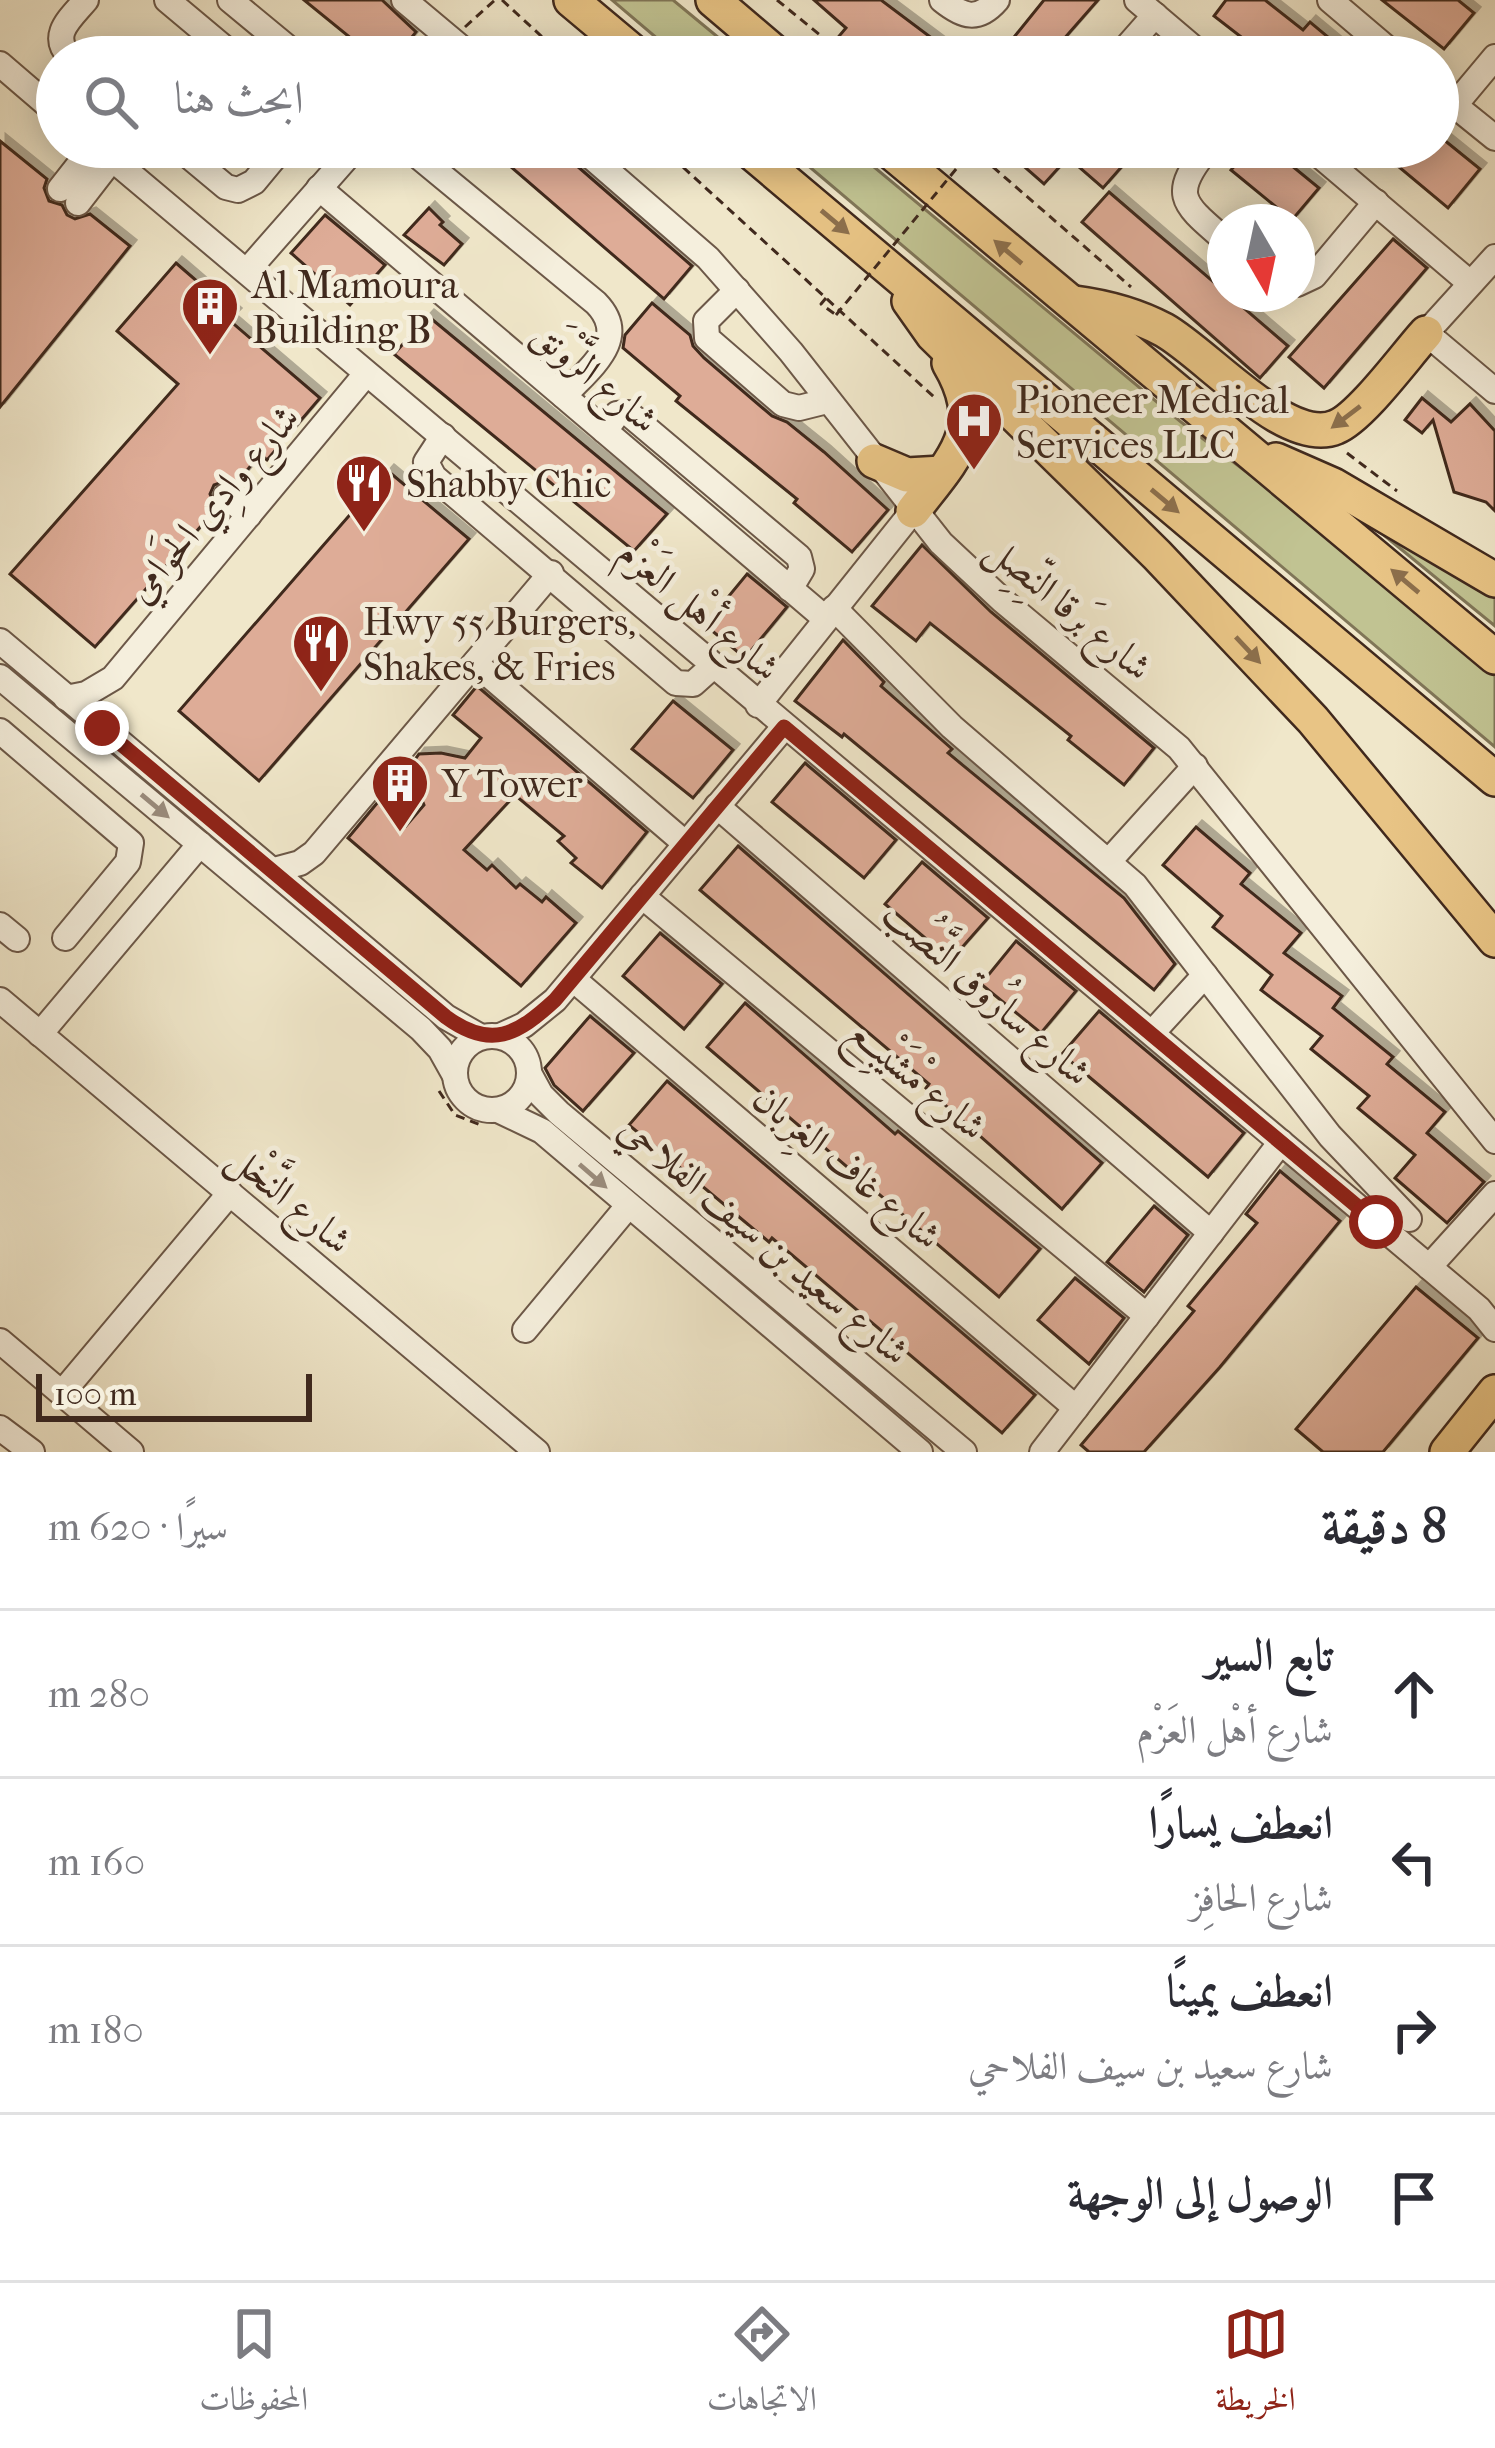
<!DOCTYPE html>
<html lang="ar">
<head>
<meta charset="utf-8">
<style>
	body { margin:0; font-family:"IM FELL French Canon",Amiri,serif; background:#f2f2f3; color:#2b2b33; direction:rtl }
	.compass { position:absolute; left:1207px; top:204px; width:108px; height:108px; border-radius:50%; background:#fff; box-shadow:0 6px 30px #0003; rotate:171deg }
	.scale { position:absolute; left:36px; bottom:30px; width:276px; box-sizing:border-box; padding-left:12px; border:6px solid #40291d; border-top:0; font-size:33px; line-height:42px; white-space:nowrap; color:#40291d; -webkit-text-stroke:9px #f5efdd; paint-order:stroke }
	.stop { position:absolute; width:36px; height:36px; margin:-27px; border:9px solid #8f2418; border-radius:50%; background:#fff }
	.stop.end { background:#8f2418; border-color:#fff; box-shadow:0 3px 12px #0008 }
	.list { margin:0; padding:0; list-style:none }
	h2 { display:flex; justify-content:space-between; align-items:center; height:156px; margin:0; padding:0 48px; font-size:51px }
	h2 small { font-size:39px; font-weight:400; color:#7c7c81 }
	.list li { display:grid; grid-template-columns:78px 1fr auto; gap:36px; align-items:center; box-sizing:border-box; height:168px; padding:0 48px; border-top:3px solid #e1e1e2 }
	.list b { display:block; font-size:45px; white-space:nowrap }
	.list p { margin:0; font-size:39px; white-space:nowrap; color:#7c7c81 }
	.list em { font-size:39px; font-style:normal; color:#7c7c81 }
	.icon { flex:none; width:66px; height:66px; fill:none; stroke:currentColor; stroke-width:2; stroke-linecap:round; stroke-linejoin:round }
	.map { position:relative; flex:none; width:1495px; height:1452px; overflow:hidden; direction:ltr }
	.search { position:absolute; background:#fff; box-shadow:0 6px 30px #0003; left:36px; right:36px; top:36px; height:132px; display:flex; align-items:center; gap:30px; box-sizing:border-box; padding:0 42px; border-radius:66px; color:#7c7c81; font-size:45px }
	.sheet { height:828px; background:#fff }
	nav { display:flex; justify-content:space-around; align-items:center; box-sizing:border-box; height:168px; border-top:3px solid #e1e1e2; background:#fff; font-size:33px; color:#7c7c81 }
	nav a { display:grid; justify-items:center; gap:6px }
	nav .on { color:#8f2418 }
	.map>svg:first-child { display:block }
	.green { fill:#c1c392; stroke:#807658; stroke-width:3 }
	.building { fill:#deac97; stroke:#40291d; stroke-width:3; filter:url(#shadow) }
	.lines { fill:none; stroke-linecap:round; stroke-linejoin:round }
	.minor-casing { stroke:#6c5848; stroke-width:28 }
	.major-casing { stroke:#40291d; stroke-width:38 }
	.path { stroke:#40291d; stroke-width:3; stroke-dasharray:9 6; stroke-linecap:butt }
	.minor { stroke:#f5efdd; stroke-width:24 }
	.major { stroke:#e8c485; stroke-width:33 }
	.path-bridge { stroke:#40291d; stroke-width:3; stroke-dasharray:9 6; stroke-linecap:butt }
	.oneway { fill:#8c6f4c }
	.oneway2 { fill:#9a8c7d }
	.route { stroke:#8f2418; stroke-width:15 }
	.labels { text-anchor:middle; stroke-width:10; stroke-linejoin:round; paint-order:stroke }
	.poi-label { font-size:39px; fill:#40291d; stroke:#f5efdd; text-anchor:start }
	.street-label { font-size:39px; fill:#40291d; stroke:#f5efdd }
</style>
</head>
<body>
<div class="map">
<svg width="1495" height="1452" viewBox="0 0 1495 1452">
	<defs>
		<filter id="shadow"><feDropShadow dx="6" dy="-6" stdDeviation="0" flood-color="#0004"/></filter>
	</defs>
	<rect width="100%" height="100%" fill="#f0e7ca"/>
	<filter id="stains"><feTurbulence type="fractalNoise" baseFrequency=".00167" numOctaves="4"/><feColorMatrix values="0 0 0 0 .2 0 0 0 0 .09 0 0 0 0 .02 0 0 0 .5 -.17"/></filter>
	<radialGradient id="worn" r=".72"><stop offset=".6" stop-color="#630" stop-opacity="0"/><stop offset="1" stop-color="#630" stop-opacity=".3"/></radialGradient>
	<!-- green -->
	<g class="green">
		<path d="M612,0h61l69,57h-63z"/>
		<path d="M786,147h64l331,275 171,131 143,123v71z"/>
		<path d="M1369,523l126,62v41z"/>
	</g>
	<!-- building -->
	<g class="building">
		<path d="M304,0h78l34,32 -20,25h-22z"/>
		<path d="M814,0h67l76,57h-72l-20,-16 -14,16 -17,-15 12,-14z"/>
		<path d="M1044,0h54l-50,57h-50z"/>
		<path d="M1226,0h39l38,30 7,-8 42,35h-85l-53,-41z"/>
		<path d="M1382,0h76l16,13 -30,36z"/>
		<path d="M1438,135l42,34 -32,39 -73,-61h63z"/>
		<path d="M0,141l47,38 -3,9 5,13 13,4 5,10 8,4 15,-5 40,32 -130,161z"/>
		<path d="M488,147h76l5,12 123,107 -28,33z"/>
		<path d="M1002,147h62l7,7 -27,30z"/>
		<path d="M1085,147h54l-36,41 -31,-27z"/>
		<path d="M1251,147h18l50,41 -27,32 -61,-50z"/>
		<path d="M1109,192l179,154 -28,32 -178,-156z"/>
		<path d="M429,208l14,14 -3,3 22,19 -18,21 -40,-30z"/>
		<path d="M325,215l60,50 -35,40 -59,-52z"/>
		<path d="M1393,239l34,29 -103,120 -35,-31z"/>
		<path d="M176,263l59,51 -6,6 91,78 -53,62 -7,-6 -23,29 -9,-3 -14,5 -4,9 6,15 -121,138 -85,-73 168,-190 -61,-53z"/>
		<path d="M652,303l38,32 3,11 11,12 68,58 15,6 37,30 64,58 -36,42 -58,-49 3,-4 -121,-98 4,-5 -57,-48 2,-13z"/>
		<path d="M428,316l239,198 -33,37 -240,-197z"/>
		<path d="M1422,398l29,24 19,-18 25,27v80l-9,-9 -32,-10 -21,-72 -11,13 -17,-13z"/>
		<path d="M388,471l81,68 -210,242 -80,-70z"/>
		<path d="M922,545l69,67 163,136 -30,37 -56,-45 3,-4 -141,-113 -14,18 -44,-35z"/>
		<path d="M747,574l40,33 -42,51 -40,-33z"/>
		<path d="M843,640l41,42 -3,4 71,63 -4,4 176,145 51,66 -21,26 -310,-256 -2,3 -47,-36z"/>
		<path d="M477,686l170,146 -45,56 -31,-25 5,-5 -18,-17 6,-5 -49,-41 -51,55 23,20 5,-5 24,23 4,-4 22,18 4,-5 30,26 -55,63 -173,-148 30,-36 28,24 18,-21 -15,-37 10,-14 22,-1 24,5 16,-20 -28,-23z"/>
		<path d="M673,701l60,49 -40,48 -61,-49z"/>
		<path d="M805,763l91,77 -32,38 -92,-76z"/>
		<path d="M1196,827l54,46 -9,11 60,49 -17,20 58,43 -9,12 60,49 -6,7 58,48 -18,21 57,49 -37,41 -52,-45 20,-23 -57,-47 11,-12 -58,-47 11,-13 -61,-46 11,-15 -59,-48 9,-11 -59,-51z"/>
		<path d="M738,846l364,317 -40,46 -136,-121 3,-4 -229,-194z"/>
		<path d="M922,862l66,56 -37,42 -66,-56z"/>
		<path d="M660,933l62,51 -38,45 -61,-53z"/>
		<path d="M1016,941l60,50 -35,42 -60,-49z"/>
		<path d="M745,1003l150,131 3,-3 142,118 -41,48 -292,-250z"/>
		<path d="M1099,1011l145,122 -36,44 -146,-123z"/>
		<path d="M590,1016l44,37 -51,58 -29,-26 -9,-17z"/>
		<path d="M667,1081l368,314 -33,38 -230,-195 -3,4 -140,-117z"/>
		<path d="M1280,1171l60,50 -120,146 -76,85h-55l-8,-7 113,-134 -6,-5 69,-83 -11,-9z"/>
		<path d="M1154,1206l34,29 -44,57 -37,-30z"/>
		<path d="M1075,1278l49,40 -35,46 -51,-44z"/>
		<path d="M1416,1287l62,51 -95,114h-60l-27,-23z"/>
	</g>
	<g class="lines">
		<!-- minor casing -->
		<g class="minor-casing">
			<g id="minor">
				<path d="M167,0l68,57"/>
				<path d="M230,0l69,57"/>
				<path d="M404,0l68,57"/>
				<path d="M942,0c21,17 36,22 55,0"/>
				<path d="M1137,0l67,57"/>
				<path d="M1330,0l67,57"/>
				<path d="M70,57c-21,-22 0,-38 16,-57"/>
				<path d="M1118,57l37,-42"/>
				<path d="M0,64l57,49"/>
				<path d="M1438,92l57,46"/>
				<path d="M1454,106l41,-49"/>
				<path d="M98,147l1381,1162 16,20"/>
				<path d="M178,147l48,40 12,3 16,-8 29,-35"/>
				<path d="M407,147l189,156c35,36 -7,65 -32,93"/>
				<path d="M580,147l128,111 83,94 150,191 61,57 177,148 316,393"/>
				<path d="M1209,147c-40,48 -27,56 16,93"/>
				<path d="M1310,147l160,136"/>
				<path d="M319,188l507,431"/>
				<path d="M60,189l33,-42"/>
				<path d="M78,203l34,-44"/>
				<path d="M1495,257l-69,76 69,58"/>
				<path d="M247,271l109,-124"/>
				<path d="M1297,284l17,-8 62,-74"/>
				<path d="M737,290l-31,31 1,17 76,66 16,4 28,-7"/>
				<path d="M605,431l12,-17 11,-1 171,144 3,12 -12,20"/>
				<path d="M443,436l-17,26 8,15 242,206 17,1 19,-17"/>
				<path d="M226,496l23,19"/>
				<path d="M834,608l118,119 183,158 195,251 79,83"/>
				<path d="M0,641l446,376 35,20"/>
				<path d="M475,663l211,181"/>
				<path d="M0,677l421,352 19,20 14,25"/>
				<path d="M66,698l20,-4 27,-16 253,-304"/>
				<path d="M758,705l155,-194"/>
				<path d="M0,731l131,112 -3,19 -63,76"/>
				<path d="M717,806l494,427"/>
				<path d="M1110,860l85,-94"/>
				<path d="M274,870l26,-7 14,-10 237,-280"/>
				<path d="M642,896l505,420"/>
				<path d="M0,925l17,14"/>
				<path d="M573,979l503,429"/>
				<path d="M0,1000l537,452"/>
				<path d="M1152,1033l53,-58"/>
				<path d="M40,1034l160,-190"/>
				<circle cx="492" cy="1073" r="37"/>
				<path d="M500,1036l24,-11 31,-25 229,-273"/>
				<path d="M529,1073l12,22 18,18 405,339"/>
				<path d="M498,1110l44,21 378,321"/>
				<path d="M1429,1267l66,-73"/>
				<path d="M525,1330l103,-124"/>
				<path d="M0,1341l131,111"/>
				<path d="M62,1393l168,-200"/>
				<path d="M0,1428l32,24"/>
				<path d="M1042,1452l239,-310"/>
			</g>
		</g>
		<!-- major casing -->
		<g class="major-casing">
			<g id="major">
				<path d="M571,0l68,57"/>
				<path d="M713,0l67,57"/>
				<path d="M745,147l750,632"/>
				<path d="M885,147l610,510"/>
				<path d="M909,301l24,34 224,220 156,165 182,220"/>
				<path d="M1075,303c30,4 61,12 89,27 43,24 123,118 172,97 25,-10 70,-72 90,-94"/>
				<path d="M1276,460l57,25 162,95"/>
				<path d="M874,461l33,14 35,-2"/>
				<path d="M913,511c40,-52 75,-82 36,-148"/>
				<path d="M1447,1452l48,-60"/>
			</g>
		</g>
		<!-- path -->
		<g class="path">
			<path d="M502,0l62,57"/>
			<path d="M777,0l70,57"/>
			<path d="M465,27l30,-27"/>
			<path d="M661,147l273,250"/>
			<path d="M955,147l11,10"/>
			<path d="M970,147l161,140"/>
			<path d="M826,298l-5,6 15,11"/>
			<path d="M1347,453l50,38"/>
			<path d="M439,1091l16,24 26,10"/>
		</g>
		<!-- minor -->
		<use href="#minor" class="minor"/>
		<!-- major -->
		<use href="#major" class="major"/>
		<!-- path-bridge -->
		<path class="path-bridge" d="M836,315l130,-158"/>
	</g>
	<!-- one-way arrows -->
	<defs><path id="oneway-solid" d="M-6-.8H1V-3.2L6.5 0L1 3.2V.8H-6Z" transform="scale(3)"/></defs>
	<g class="oneway">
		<use href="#oneway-solid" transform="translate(835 222) rotate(40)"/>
		<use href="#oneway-solid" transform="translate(1008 252) rotate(-140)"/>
		<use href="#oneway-solid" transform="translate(1346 417) rotate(143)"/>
		<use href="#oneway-solid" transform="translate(1165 501) rotate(40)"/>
		<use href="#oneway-solid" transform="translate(1405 581) rotate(-140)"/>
		<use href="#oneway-solid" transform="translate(1248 650) rotate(47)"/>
	</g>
	<g class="oneway2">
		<use href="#oneway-solid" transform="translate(155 806) rotate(40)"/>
		<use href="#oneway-solid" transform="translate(593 1176) rotate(41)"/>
	</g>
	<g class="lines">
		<!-- route -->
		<path class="route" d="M102,728l344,289c45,33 71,18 109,-17l229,-273 592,495"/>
	</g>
	<!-- icons -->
	<defs>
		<g id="building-pin" transform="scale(3)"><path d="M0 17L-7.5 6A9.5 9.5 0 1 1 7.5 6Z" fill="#8f2418" stroke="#f5efdd"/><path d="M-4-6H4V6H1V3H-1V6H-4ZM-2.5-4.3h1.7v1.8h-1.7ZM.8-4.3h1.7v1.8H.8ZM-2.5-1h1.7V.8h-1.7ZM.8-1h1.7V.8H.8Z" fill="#fff"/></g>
		<g id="hospital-pin" transform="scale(3)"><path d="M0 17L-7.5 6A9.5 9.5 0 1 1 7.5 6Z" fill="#8f2418" stroke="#f5efdd"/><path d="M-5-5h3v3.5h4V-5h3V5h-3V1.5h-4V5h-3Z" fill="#fff"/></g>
		<g id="restaurant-pin" transform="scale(3)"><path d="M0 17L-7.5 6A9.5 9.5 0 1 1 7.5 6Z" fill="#8f2418" stroke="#f5efdd"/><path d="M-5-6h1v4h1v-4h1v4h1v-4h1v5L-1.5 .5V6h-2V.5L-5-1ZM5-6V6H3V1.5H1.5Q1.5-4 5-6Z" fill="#fff"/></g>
	</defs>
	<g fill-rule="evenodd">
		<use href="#building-pin" x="210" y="306"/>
		<use href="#hospital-pin" x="974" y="421"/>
		<use href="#restaurant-pin" x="364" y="483"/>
		<use href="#restaurant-pin" x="321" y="643"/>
		<use href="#building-pin" x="400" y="783"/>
	</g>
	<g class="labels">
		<!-- poi labels -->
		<g class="poi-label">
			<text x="252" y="298">Al Mamoura<tspan x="252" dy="45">Building B</tspan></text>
			<text x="1016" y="413">Pioneer Medical<tspan x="1016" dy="45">Services LLC</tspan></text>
			<text x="406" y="497">Shabby Chic</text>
			<text x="363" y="635">Hwy 55 Burgers,<tspan x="363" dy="45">Shakes, &amp; Fries</tspan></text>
			<text x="442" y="797">Y Tower</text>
		</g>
		<!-- street labels -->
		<g class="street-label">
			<text transform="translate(596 376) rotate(40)" y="14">شارع الرَّوْنَق</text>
			<text transform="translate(212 503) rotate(-50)" y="14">شارع وادِي الحَوامي</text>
			<text transform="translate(1070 607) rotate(40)" y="14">شارع بَرقا النِّصِل</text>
			<text transform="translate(700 609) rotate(40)" y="14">شارع أهْل العَزْم</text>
			<text transform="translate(988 992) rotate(41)" y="14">شارع سارُوق النَّصُب</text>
			<text transform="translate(918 1078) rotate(40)" y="14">شارع مْشَيْبِع</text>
			<text transform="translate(848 1166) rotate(40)" y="14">شارع غاف الغِربان</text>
			<text transform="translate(291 1198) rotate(40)" y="14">شارع النَّخْل</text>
			<text transform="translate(765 1239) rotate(40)" y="14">شارع سعيد بن سيف الفلاحي</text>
		</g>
	</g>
	<rect width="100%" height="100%" filter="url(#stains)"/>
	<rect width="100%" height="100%" fill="url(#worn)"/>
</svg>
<svg class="compass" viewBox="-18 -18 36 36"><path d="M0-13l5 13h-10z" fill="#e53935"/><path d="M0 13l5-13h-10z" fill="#7c7c81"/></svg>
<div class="scale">100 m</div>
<div class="stop" style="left:1376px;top:1222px"></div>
<div class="stop end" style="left:102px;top:728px"></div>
<div class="search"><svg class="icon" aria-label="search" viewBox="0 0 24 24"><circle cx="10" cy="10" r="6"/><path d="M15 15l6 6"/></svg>ابحث هنا</div>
</div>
<section class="sheet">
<h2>8 دقيقة<small>سيرًا · 620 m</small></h2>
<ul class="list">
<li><svg class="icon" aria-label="ahead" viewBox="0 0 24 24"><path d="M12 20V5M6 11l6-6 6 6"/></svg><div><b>تابع السير</b><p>شارع أهْل العَزْم</p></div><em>280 m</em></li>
<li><svg class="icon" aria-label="left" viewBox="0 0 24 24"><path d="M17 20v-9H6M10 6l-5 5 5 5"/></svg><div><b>انعطف يسارًا</b><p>شارع الحافِز</p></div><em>160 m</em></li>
<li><svg class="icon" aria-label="right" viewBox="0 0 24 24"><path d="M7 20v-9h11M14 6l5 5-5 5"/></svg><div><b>انعطف يمينًا</b><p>شارع سعيد بن سيف الفلاحي</p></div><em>180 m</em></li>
<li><svg class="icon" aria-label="arrive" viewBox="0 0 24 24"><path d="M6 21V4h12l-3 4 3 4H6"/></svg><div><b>الوصول إلى الوجهة</b></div></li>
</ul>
</section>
<nav>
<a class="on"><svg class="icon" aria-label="map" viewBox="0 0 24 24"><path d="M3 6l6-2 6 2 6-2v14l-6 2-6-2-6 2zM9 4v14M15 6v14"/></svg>الخريطة</a>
<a><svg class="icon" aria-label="directions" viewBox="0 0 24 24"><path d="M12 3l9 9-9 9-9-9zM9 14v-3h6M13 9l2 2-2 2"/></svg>الاتجاهات</a>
<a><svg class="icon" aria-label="saved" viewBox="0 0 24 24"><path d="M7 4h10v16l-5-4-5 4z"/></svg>المحفوظات</a>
</nav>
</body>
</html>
